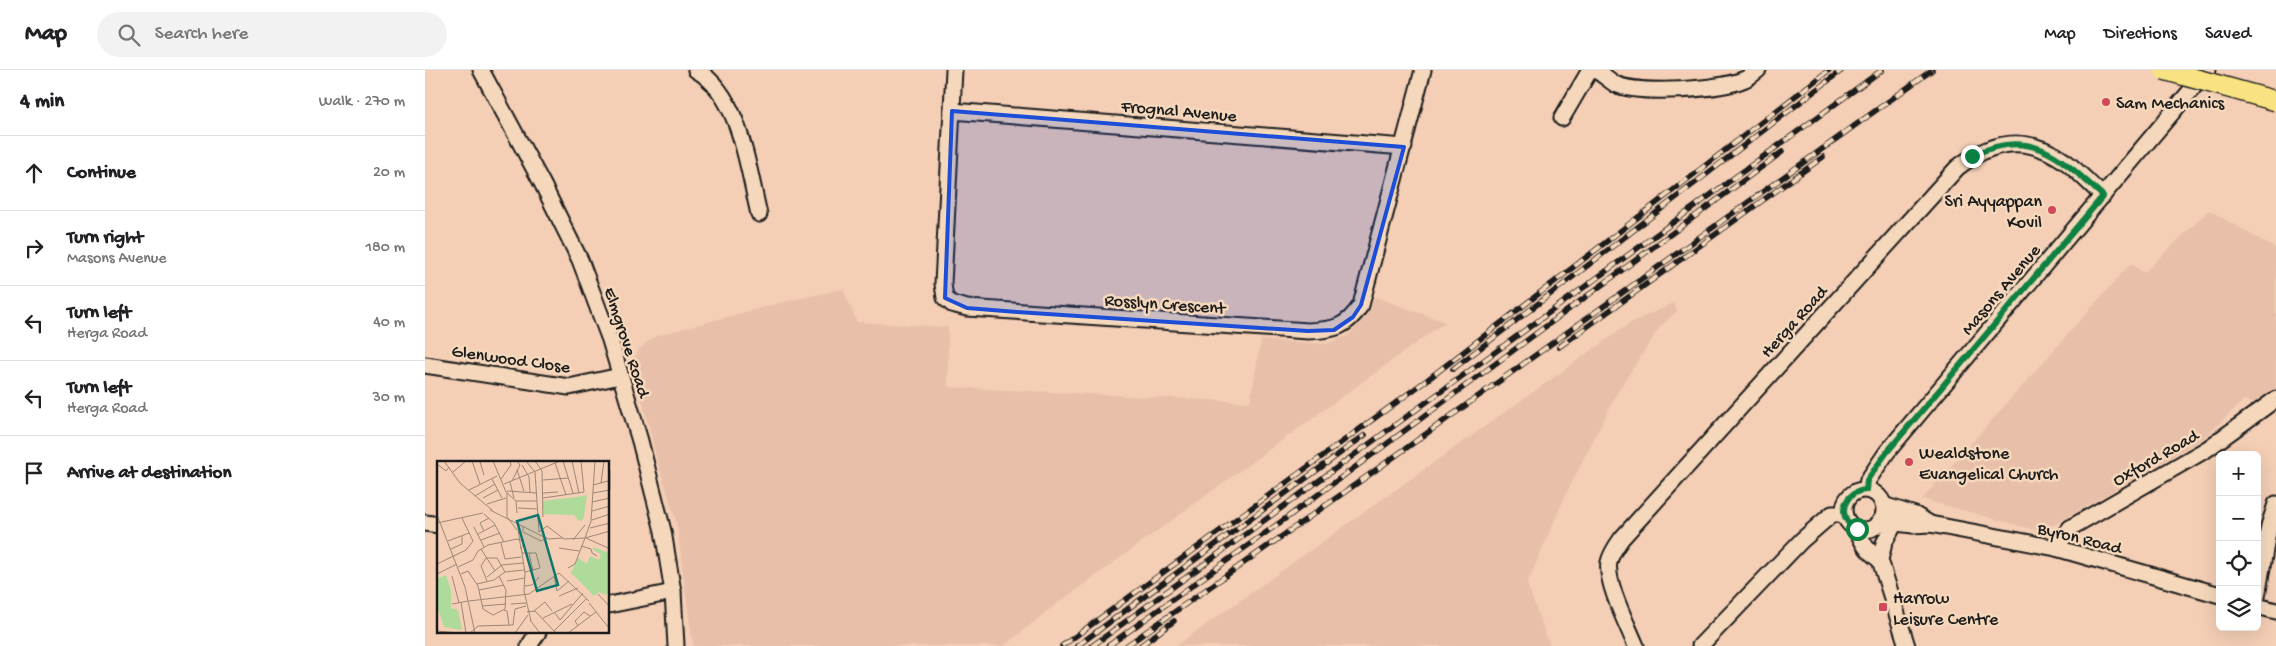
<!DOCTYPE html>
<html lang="en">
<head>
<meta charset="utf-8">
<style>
	body { margin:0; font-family:"Gochi Hand",sans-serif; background:#f2f2f2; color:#202124 }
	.controls { position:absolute; right:15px; bottom:15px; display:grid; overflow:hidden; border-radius:8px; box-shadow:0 5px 20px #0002 }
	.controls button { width:45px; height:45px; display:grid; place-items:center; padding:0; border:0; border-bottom:1px solid #e0e0e0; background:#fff; color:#202124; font:25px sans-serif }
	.stop { position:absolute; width:15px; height:15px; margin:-11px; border:4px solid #0b8043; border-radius:50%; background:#fff }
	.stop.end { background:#0b8043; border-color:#fff; box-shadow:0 1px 5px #0008 }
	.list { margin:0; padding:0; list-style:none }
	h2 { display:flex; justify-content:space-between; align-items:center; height:65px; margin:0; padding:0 20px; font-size:21px }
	h2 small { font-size:16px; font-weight:400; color:#757577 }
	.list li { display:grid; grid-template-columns:32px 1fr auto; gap:15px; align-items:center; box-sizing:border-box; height:75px; padding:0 20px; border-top:1px solid #e0e0e0 }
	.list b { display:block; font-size:19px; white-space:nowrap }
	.list p { margin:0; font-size:16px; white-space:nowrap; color:#757577 }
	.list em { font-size:16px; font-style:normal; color:#757577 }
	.icon { flex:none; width:28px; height:28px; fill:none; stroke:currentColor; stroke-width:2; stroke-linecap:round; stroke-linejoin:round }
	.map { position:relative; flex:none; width:1851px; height:576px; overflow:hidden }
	header { display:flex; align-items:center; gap:30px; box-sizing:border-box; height:70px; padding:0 25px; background:#fff; border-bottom:1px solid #e0e0e0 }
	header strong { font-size:24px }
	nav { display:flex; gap:28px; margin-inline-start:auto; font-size:18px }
	.search { width:350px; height:45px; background:#f2f2f2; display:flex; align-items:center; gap:12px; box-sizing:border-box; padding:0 18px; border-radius:28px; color:#757577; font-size:19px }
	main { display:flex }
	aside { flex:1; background:#fff }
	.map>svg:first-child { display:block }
	.built { fill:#e8c0aa }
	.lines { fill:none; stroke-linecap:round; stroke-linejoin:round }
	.minor-casing { stroke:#1c1c1c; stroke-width:19 }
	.minor { stroke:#f5d8bb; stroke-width:15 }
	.rail-casing { stroke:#1c1c1c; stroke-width:5.5 }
	.rail { stroke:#f5d8bb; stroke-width:4; stroke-dasharray:11; stroke-linecap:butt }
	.major-bridge-casing { stroke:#1c1c1c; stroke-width:22; stroke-linecap:butt }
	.major-bridge { stroke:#f8e281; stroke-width:19 }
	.route { stroke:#0b8043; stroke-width:6 }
	.marked { fill:#1d4ed8; fill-opacity:0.2; stroke:#1d4ed8; stroke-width:4; stroke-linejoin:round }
	.poi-dot { fill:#d1495b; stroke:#f5d8bb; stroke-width:2 }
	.labels { text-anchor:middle; stroke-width:5; stroke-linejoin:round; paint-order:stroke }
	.poi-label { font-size:18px; fill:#1c1c1c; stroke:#f5d8bb; text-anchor:start }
	.street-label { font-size:18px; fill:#1c1c1c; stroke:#f5d8bb }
	.inset-road { fill:none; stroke:#9e8778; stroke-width:1 }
	.view { fill:#0f766e; fill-opacity:0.15; stroke:#0f766e; stroke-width:2.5 }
	.inset-edge { fill:none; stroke:#1c1c1c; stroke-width:2.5 }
</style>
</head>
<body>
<header>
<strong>Map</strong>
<div class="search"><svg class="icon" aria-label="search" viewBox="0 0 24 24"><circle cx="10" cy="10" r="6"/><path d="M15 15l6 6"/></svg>Search here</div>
<nav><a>Map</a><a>Directions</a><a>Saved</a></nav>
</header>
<main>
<aside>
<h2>4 min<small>Walk · 270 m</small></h2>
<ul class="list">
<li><svg class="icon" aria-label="ahead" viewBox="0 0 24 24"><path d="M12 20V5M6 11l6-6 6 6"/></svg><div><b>Continue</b></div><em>20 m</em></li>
<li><svg class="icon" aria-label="right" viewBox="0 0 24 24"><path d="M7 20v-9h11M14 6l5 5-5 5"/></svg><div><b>Turn right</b><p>Masons Avenue</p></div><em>180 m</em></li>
<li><svg class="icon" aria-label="left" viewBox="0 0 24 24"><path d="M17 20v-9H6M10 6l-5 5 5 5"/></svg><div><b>Turn left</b><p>Herga Road</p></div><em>40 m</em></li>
<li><svg class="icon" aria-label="left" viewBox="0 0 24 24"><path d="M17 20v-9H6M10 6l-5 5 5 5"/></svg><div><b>Turn left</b><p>Herga Road</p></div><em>30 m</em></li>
<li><svg class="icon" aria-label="arrive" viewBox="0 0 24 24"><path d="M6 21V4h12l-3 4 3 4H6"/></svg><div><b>Arrive at destination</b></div></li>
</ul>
</aside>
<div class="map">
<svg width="1851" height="576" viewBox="0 0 1851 576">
	<rect width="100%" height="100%" fill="#f4ceb5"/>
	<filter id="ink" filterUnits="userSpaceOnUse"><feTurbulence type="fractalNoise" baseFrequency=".02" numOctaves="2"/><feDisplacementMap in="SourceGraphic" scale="10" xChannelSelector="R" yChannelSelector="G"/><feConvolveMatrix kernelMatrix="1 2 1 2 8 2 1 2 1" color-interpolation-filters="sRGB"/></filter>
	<g filter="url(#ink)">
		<!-- built -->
		<g class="built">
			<path d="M1784,140l67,39v163l-32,-12 -40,38 -162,94 -120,-33 209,-236 13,10z"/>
			<path d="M418,219l14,33 91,5v60l302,15 11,-62 66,4 22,-9 18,-21 8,-17 70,25 -394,286 -47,38h-311l-17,-126 -19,-60 -23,-94 1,-9 5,-9 16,-12 119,-32z"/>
			<path d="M1249,233l3,8 -17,16 -42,64 -51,101 -40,92 23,62h-374l454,-323z"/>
		</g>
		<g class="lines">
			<!-- minor casing -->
			<g class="minor-casing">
				<g id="minor">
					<path d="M56,0l62,115 37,75 30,80 30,101 23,90 10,61 3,54"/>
					<path d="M271,0c44,24 52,99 63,144"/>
					<path d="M529,0l-11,214 2,14 7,6 15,4 341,23c26,-1 38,-3 53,-26l62,-235"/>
					<path d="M1171,0c6,4 13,10 19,14 24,11 106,6 130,-5 5,-2 9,-6 13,-9"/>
					<path d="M527,41l452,36"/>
					<path d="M1137,48l28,-48"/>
					<path d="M0,295l144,22 51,-11"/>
					<path d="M1441,420l2,-10 19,-28 321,-382"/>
					<circle cx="1439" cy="440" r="20"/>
					<path d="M1458,435l32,10 15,9"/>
					<path d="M1455,451l33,4 17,-1 126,24 164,47"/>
					<path d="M0,453l14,2"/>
					<path d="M1470,453l-11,20 -4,17 27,86"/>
					<path d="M1432,459c5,14 11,23 23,31"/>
					<path d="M1631,478l14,-20 137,-79 69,-50"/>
					<path d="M1832,527l12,-71 7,-22"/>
					<path d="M184,535l64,-13"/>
					<path d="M1832,536l19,5"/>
					<path d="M104,576l9,-14"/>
					<path d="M1211,576c-8,-20 -31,-64 -27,-84 2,-9 8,-17 13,-24l335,-370c35,-28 70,-34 109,-6 13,10 25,23 37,34"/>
					<path d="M1275,576l102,-106 30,-26h12"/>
				</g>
			</g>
			<!-- minor -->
			<use href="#minor" class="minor"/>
			<!-- rail casing -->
			<g class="rail-casing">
				<g id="rail">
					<path d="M1134,277l264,-190"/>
					<path d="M1028,299l389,-299"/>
					<path d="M637,576l365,-266 402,-310"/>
					<path d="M652,576l288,-211"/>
					<path d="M667,576l790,-576"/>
					<path d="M683,576l181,-130 493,-364"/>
					<path d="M701,576l240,-169 566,-407"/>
					<path d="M715,576l34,-25"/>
				</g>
			</g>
			<!-- rail -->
			<use href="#rail" class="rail"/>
			<!-- major-bridge casing -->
			<g class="major-bridge-casing">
				<path id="major-bridge" d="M1739,0l112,31"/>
			</g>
			<!-- major-bridge -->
			<use href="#major-bridge" class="major-bridge"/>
		</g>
	</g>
	<g class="lines" filter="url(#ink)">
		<!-- route -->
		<path class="route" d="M1432,459c-22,-10 -14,-38 9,-39l1,-10 20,-28 216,-256c-42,-38 -72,-70 -131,-40"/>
	</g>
	<!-- marked area -->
	<path class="marked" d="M527,41l452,36 -43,158 -8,12 -19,13 -26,1 -291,-19 -50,-4 -22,-10z"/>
	<!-- markers -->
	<g class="poi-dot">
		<circle cx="1681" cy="32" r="5"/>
		<circle cx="1627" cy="140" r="5"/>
		<circle cx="1484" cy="392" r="5"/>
		<rect x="1453" y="532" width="10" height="10" rx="2.5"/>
	</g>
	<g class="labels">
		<!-- poi labels -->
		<g class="poi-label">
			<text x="1691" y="38">Sam Mechanics</text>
			<text x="1617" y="136" text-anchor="end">Sri Ayyappan<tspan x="1617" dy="21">Kovil</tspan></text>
			<text x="1494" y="388">Wealdstone<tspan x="1494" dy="21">Evangelical Church</tspan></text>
			<text x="1468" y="533">Harrow<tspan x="1468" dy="21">Leisure Centre</tspan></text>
		</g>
		<!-- street labels -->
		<g class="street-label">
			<text transform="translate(754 40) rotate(5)" y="6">Frognal Avenue</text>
			<text transform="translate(1575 219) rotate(-50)" y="6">Masons Avenue</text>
			<text transform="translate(740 233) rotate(4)" y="6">Rosslyn Crescent</text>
			<text transform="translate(1368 251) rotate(-48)" y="6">Herga Road</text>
			<text transform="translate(203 272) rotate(72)" y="6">Elmgrove Road</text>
			<text transform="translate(86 288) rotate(8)" y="6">Glenwood Close</text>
			<text transform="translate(1730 387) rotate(-30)" y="6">Oxford Road</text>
			<text transform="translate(1655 467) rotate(14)" y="6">Byron Road</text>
		</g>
	</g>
	<!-- overview -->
	<g transform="translate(12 391)">
		<rect width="172" height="172" fill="#f4ceb5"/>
		<path d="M150,34l-3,22 -2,4 -4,-1 -1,-23z" fill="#aedb9a"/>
		<path d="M140,36l1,23 -4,-5 -30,-1 -2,-13zM156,86l16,6v39l-3,3 -7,-3 -5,4 -23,-23 7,-15 9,6 3,-8 9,4 2,-6 -8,-4zM9,114l5,15v18l7,2 4,20 -18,-3 -7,-21v-27z" fill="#aedb9a"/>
		<path class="inset-road" d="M7,0l16,22 32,27M35,0l8,23M46,0l-3,1 4,13M56,0l13,31 10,9 1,12M89,0l9,11 4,60M98,0l7,10 1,46M126,0l10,32M135,0l7,32M118,2l11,32M0,3l9,7 3,-4M85,4l7,12 1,15M80,9l7,21M16,11l13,-11M55,18l10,19M64,18l10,-14 -1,-4M106,19l25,-2M75,20l8,-16 -3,-4M73,21l4,16M164,22l3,-22M67,23l56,-23M156,24l15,-4M32,29l28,-14M70,30l30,2M70,32v24l10,13M106,32l15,-1M156,32l17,-3v-20M38,35l20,-12M46,37l15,-8M106,37l41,-6 -3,-31M79,40h21M155,41l18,-4M50,43l19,-6M81,47l19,1M53,49l58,29 15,-1M155,50l18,-5M47,53l10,9 10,19M0,54l28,72 10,46M155,59l18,-6M0,62l46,-10M37,66l10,20M86,66v5l18,9 6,-3M153,67l20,-5M81,68l3,20M47,70l-4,-8 9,-5M102,71l8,-6 17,13 21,-1M41,73l17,-9M148,77l6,-17 4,-60M149,77l24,11M44,79l19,-7M136,79l12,-15M11,80l21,-8M64,82l4,16 16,-2M144,85l10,3 1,4 5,3M84,86l4,26 -1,18 7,30M122,87l20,3M14,88l11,-5v-8M44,88l14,22M85,92h14l4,15 -15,4M92,92l4,18M49,97h11l8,14M49,97l-5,8 6,15M0,103l29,-14 7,-9 -11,-23M65,104l21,-2M21,106l15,-7 5,-9 10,-6 29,-6 6,2v6M131,107l7,-4 10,-26 25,-7M0,113l20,-10M24,113l7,-3 10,15 5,23 10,6 12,-6 1,-19 -7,-14M15,115l7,27M117,115l3,15 12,-10M50,116l15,-12M70,120l18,-3M40,123l17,-4 11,-8 19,-2M88,125l7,-1 7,-8M42,129l25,-5M161,133l12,13M122,135l19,-8M32,140l60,-7 30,-21 30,28M24,141l5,31M152,142l20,25M15,143l16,-3M74,143l15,-1M45,145l24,-2M67,149l3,1 2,14M97,150l11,-9 7,9M90,151l8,-1 21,22M118,152l5,7 23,-27M106,157l29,-14M93,159l10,13M141,165l-3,-5 9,-9 6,4M0,170l22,2M117,170l33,-33M33,172l8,-7 35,-1 2,-16 11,-3M78,172l13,-18M131,172l28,-21"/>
		<path class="view" d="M101,54l20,70 -21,6 -20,-70z"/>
		<rect width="172" height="172" class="inset-edge"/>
	</g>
</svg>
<div class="controls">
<button>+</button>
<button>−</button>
<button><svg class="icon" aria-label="locate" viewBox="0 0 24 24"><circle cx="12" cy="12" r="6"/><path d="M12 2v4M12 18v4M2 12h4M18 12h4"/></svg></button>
<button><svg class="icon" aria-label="layers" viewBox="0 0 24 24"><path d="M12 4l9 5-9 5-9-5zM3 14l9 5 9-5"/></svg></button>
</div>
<div class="stop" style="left:1432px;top:459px"></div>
<div class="stop end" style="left:1547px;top:86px"></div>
</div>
</main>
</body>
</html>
